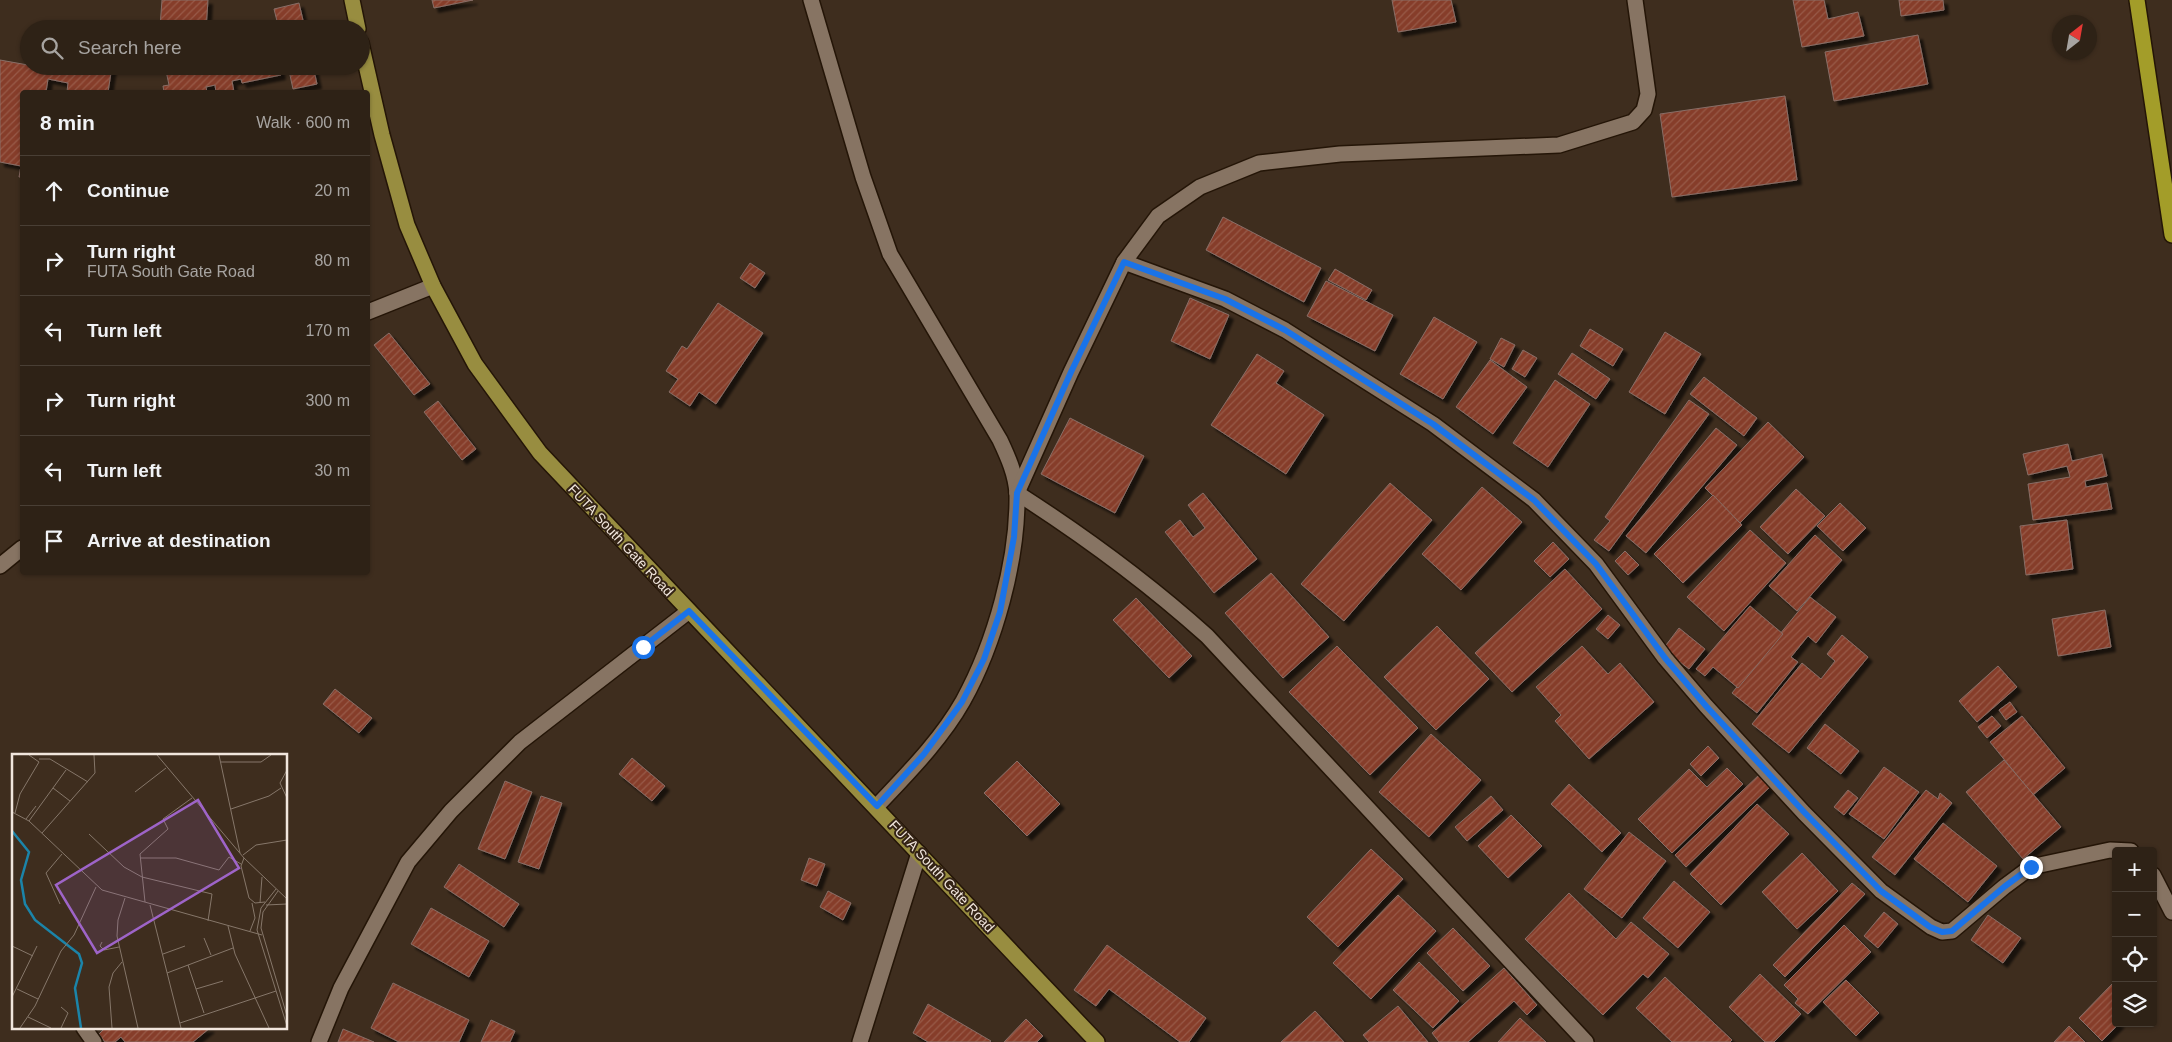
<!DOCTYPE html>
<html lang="en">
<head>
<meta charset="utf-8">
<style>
	body { margin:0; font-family:Helvetica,sans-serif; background:#3a2f23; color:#f1f3f6 }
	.controls { position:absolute; right:15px; bottom:15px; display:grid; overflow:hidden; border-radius:5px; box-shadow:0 1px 4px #0004 }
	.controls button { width:45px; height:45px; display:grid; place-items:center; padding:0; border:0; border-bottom:1px solid #493f35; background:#2e2216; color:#f1f3f6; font:25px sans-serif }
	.compass { position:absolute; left:2052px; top:15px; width:45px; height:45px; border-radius:50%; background:#2e2216; box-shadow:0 1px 4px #0004; rotate:31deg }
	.stop { position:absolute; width:15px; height:15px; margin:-11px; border:4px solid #1a73e8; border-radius:50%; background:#fff }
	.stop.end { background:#1a73e8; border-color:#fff; box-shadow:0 1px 5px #0008 }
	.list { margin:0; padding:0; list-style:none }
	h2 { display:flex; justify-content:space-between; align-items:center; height:65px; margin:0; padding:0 20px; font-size:21px }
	h2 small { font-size:16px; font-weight:400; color:#a7a4a1 }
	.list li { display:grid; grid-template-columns:32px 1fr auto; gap:15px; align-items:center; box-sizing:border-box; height:70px; padding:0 20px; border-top:1px solid #493f35 }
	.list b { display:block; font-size:19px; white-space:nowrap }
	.list p { margin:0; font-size:16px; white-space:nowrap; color:#a7a4a1 }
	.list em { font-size:16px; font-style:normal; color:#a7a4a1 }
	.icon { flex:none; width:28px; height:28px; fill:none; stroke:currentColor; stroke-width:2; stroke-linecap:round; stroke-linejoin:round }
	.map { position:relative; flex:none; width:2172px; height:1042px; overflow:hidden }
	.search { position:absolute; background:#2e2216; box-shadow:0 1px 4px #0004; left:20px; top:20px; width:350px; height:55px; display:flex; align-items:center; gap:12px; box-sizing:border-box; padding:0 18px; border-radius:28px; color:#a7a4a1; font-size:19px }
	.panel { position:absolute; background:#2e2216; box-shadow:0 1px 4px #0004; left:20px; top:90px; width:350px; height:485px; border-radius:5px }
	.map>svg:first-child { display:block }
	.building { fill:url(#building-hatch); stroke:#886e67; filter:url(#shadow) }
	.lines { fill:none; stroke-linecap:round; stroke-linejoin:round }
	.minor-casing { stroke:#241507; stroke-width:18 }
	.major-casing { stroke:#241507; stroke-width:18 }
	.highway-casing { stroke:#241507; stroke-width:18 }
	.minor { stroke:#877463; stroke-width:15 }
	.major { stroke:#988d40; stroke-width:15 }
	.highway { stroke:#a39d29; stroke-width:15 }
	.route { stroke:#1a73e8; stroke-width:6 }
	.labels { text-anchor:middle; stroke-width:4; stroke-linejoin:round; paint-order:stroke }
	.street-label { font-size:14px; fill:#f1e6dd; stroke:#332315 }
	.inset-river { fill:none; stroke:#1b84a9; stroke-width:2.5 }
	.inset-road { fill:none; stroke:#86776a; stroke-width:1 }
	.view { fill:#9e64c8; fill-opacity:0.15; stroke:#9e64c8; stroke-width:2.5 }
	.inset-edge { fill:none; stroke:#f1e6dd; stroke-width:2.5 }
</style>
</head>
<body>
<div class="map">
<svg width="2172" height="1042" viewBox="0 0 2172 1042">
	<defs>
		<pattern id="building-hatch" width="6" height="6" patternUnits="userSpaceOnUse" patternTransform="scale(1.25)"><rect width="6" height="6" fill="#863e2a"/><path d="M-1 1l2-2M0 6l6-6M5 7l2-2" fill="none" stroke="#985a48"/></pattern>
		<filter id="shadow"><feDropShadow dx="4.5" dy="4.5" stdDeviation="1" flood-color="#0009"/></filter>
	</defs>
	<rect width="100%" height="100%" fill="#3e2d1e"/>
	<!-- building -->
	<g class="building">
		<path d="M162,0h46l-2,29 -46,-2z"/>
		<path d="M432,0h41l-39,8z"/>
		<path d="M1392,0h59l5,22 -58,10z"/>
		<path d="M1793,0h31l4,19 30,-7 6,24 -62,11z"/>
		<path d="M1899,0h44l1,10 -43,6z"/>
		<path d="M299,3l6,26h-26l-5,-20z"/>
		<path d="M1918,35l10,49 -94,17 -9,-49z"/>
		<path d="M0,60l39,7 73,-1 -4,26h-41l1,-9 -20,-4 -2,13h-24v85h-3l2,-11 -21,-4z"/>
		<path d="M165,66h114l2,9 -39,8 -1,-4 -9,2 2,11h-18l-1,-7 -9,2 1,5h-43l-1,-6 6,-1z"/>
		<path d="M288,66h25l4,18 -24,5z"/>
		<path d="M1785,96l12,84 -125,17 -12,-83z"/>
		<path d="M1223,217l98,51 -17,34 -98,-52z"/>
		<path d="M750,263l15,10 -10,15 -15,-10z"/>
		<path d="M1335,269l37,21 -6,10 -38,-20z"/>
		<path d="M1326,281l67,34 -18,36 -68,-35z"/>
		<path d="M1190,298l39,17 -19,44 -39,-18z"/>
		<path d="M718,303l45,30 -47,71 -17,-12 -9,14 -21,-14 9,-13 -12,-8 16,-25 5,3z"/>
		<path d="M1434,317l43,25 -34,57 -43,-25z"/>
		<path d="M1590,329l33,20 -10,17 -33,-20z"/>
		<path d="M1665,332l36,22 -36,60 -36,-22z"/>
		<path d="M389,333l41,51 -16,11 -40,-50z"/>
		<path d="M1501,338l14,7 -11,22 -14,-8z"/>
		<path d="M1523,350l14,8 -12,19 -13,-8z"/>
		<path d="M1572,353l38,26 -14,20 -38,-25z"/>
		<path d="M1257,354l27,17 -8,12 48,32 -38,59 -75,-49z"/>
		<path d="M1490,360l37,27 -34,47 -37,-27z"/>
		<path d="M1704,377l53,41 -13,18 -54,-42z"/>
		<path d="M1555,380l35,24 -42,63 -35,-24z"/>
		<path d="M1689,400l20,14 -100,137 -15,-11 16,-19 -5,-4z"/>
		<path d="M438,401l38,48 -14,11 -38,-48z"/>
		<path d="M1070,418l74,38 -29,57 -74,-39z"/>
		<path d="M1768,422l36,35 -64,66 -35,-35z"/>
		<path d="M1716,428l21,17 -91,108 -20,-17z"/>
		<path d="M2068,444l4,17 30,-7 5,22 -22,5 1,6 21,-4 5,26 -79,11 -5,-36 42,-7 -3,-11 -39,9 -5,-21z"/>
		<path d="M1390,483l42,37 -88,101 -43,-37z"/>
		<path d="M1482,487l40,35 -61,68 -39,-36z"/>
		<path d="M1796,489l29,27 -37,38 -28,-27z"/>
		<path d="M1203,493l54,66 -43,34 -49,-61 15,-12 13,17 12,-9 -17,-23z"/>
		<path d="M1713,495l29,30 -59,58 -29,-29z"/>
		<path d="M1840,503l26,25 -23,23 -26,-25z"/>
		<path d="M2067,520l6,49 -47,6 -6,-49z"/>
		<path d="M1750,530l36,33 -62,68 -37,-34z"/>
		<path d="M1815,535l27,25 -45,51 -28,-25z"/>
		<path d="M1553,542l16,17 -19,18 -16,-16z"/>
		<path d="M1625,551l14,14 -11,10 -13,-14z"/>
		<path d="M1565,569l37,40 -90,83 -37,-39z"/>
		<path d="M1271,573l58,64 -46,41 -58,-65z"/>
		<path d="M1810,597l26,20 -20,26 -8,-7 -17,21 7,5 -41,51 -25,-20z"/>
		<path d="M1136,598l56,58 -23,22 -56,-58z"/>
		<path d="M1750,606l33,28 -45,54 -25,-21 -8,9 -9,-7z"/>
		<path d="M2105,610l6,37 -53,9 -6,-37z"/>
		<path d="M1608,615l12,10 -12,14 -12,-10z"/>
		<path d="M1437,626l52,53 -53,51 -52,-53z"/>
		<path d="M1679,628l26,21 -16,20 -26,-20z"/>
		<path d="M1842,635l26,22 -79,96 -37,-29 50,-61 19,16 14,-18 -8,-7z"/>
		<path d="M1337,646l81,82 -48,47 -81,-83z"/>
		<path d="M1582,646l26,28 12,-11 34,39 -65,57 -34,-38 6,-6 -25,-28z"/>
		<path d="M1998,666l19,21 -40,35 -18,-21z"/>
		<path d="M335,689l37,29 -13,15 -36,-29z"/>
		<path d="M2010,702l7,10 -11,8 -7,-10z"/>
		<path d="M1992,716l9,10 -14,12 -9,-11z"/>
		<path d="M2022,716l43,52 -32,27 -43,-53z"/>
		<path d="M1825,724l34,27 -18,23 -34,-26z"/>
		<path d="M1431,734l50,46 -52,57 -50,-45z"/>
		<path d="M1708,746l11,12 -18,18 -11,-12z"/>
		<path d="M632,758l33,28 -13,15 -33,-27z"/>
		<path d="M2004,760l57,67 -38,32 -57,-67z"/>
		<path d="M1017,761l43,43 -33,32 -43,-43z"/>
		<path d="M1884,767l35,25 -35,47 -35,-25z"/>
		<path d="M1727,768l16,16 -71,69 -34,-34 51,-50 18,18z"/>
		<path d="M1761,773l11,12 -86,82 -11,-12z"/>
		<path d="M505,781l27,11 -27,67 -27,-10z"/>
		<path d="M1569,784l52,49 -19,19 -51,-48z"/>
		<path d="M1848,790l10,8 -14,17 -10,-8z"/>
		<path d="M1926,790l12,9 2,-6 12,10 -57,72 -23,-18z"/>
		<path d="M541,796l21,7 -23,66 -21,-7z"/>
		<path d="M1491,796l12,14 -36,31 -12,-14z"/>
		<path d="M1757,804l32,30 -68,71 -31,-31z"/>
		<path d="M1511,815l31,31 -34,32 -30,-32z"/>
		<path d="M1943,823l54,43 -29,36 -54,-43z"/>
		<path d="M1629,832l37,29 -44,57 -38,-29z"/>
		<path d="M1371,849l32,30 -65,68 -31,-30z"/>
		<path d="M1802,853l36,38 -41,38 -35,-37z"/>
		<path d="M809,858l16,6 -8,22 -16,-6z"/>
		<path d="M459,864l60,40 -15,23 -60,-40z"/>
		<path d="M1674,881l36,31 -32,36 -35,-30z"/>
		<path d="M1852,883l13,11 -80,83 -12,-12z"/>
		<path d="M828,891l23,12 -8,17 -23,-13z"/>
		<path d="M1569,893l47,46 15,-17 38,32 -21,24 -5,-4 -40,41 -78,-76z"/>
		<path d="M1398,895l38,36 -65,68 -38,-36z"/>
		<path d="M431,908l58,33 -20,36 -58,-33z"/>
		<path d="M1884,912l14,12 -20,24 -14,-12z"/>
		<path d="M1988,915l33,23 -18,25 -32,-23z"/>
		<path d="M1844,925l27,27 -63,62 -13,-11 3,-4 -14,-14z"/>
		<path d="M1453,928l37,38 -27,25 -36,-38z"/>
		<path d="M1107,945l99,73 -17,24h-9l-71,-53 -13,17 -22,-16z"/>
		<path d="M1419,962l40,39 -26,27 -40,-38z"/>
		<path d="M1504,968l33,37 -10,10 -13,-14 -46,41h-29l-7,-9z"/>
		<path d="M1760,974l41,40 -27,28h-9l-36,-35z"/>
		<path d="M1665,977l67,63 -2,2h-58l-36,-34z"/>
		<path d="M1846,980l33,33 -23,23 -33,-34z"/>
		<path d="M393,983l76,37 -10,22h-60l-28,-14z"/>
		<path d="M2112,984l4,4v35h4l-18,18 -23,-23z"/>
		<path d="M928,1004l63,37 -1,1h-62l-15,-9z"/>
		<path d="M1398,1006l30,36h-59l-6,-7z"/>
		<path d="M1315,1011l29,31h-63z"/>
		<path d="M1520,1018l26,24h-48z"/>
		<path d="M1026,1019l17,17 -6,6h-33z"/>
		<path d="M491,1020l24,11 -5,11h-29z"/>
		<path d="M2069,1026l16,16h-31z"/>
		<path d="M105,1028h105l-17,14h-68l-4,-5 -6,5h-10l-6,-8z"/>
		<path d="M343,1029l31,13h-36z"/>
	</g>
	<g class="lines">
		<!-- minor casing -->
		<g class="minor-casing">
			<g id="minor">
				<path d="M811,0l52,177 27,77 110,186c8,17 16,35 17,54 1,66 -22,149 -54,207 -22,39 -56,73 -86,105"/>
				<path d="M1124,262l101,37 60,31 148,94 101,76 62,64 69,94 41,48 98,107 77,78 50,36 11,5 10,-1 52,-44 27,-20 79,-17 21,1"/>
				<path d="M368,312l65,-26"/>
				<path d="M1017,493l54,-121 53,-110 34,-46 42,-29 59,-24 81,-9 219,-9 74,-23 11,-12 4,-16 -13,-94"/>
				<path d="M1017,493c67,43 131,90 190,143l379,406"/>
				<path d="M0,566l22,-18"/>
				<path d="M2153,875l19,37"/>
				<path d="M84,1028l10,14"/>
				<path d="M319,1042l22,-54 67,-126 43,-51 69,-69 169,-131"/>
				<path d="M860,1042l59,-189"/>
			</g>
		</g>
		<!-- major casing -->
		<g class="major-casing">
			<g id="major">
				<path d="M352,0l6,29"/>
				<path d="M361,43l21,92 25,90 26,61 42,78 65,89 557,589"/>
			</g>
		</g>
		<!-- highway casing -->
		<g class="highway-casing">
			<path id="highway" d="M2137,0l35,235"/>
		</g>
		<!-- minor -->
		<use href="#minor" class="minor"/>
		<!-- major -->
		<use href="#major" class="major"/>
		<!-- highway -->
		<use href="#highway" class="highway"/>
	</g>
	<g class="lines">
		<!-- route -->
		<path class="route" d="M643,647l46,-36 188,195 47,-52 38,-52 22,-43 16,-47 14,-75 3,-44 54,-121 53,-110 101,37 60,31 148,94 101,76 62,64 69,94 41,48 98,106 77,79 49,36 12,5 10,-1 52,-44 27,-20"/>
	</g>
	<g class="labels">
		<!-- street labels -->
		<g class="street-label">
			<text transform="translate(621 540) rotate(47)" y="5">FUTA South Gate Road</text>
			<text transform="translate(942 876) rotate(47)" y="5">FUTA South Gate Road</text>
		</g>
	</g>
	<!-- overview -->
	<g transform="translate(12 754)">
		<rect width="275" height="275" fill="#3e2d1e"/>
		<path class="inset-river" d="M0,77l17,21 -8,28 4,24 10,16 44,34 3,9 -7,25 6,40"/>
		<path class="inset-road" d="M145,1l87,103 43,41M207,1l21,98M27,5h11l38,23M209,8h40l10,-7M275,16l-7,13 7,15M41,34l17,13M123,38l31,-24M219,55l38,-13 12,-8M0,58l17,9 73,69 160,45M3,59l5,-19 19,-32 -10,-7M14,65l10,-13M17,67l37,-51M30,79l53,-60 -1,-18M77,80l35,33 18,10 70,17 -4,27M231,101l13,-10 31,-5M128,104h36l43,12 10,-13 12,7M232,104l-3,8 8,32 6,5 10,-1M264,135l-15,19 -4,22 30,96M266,137l-15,21 -2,16 26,88M113,144l-7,22 -1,16 21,92M133,148l-5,-48 28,-25 -5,-10 29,-21M248,149l2,-26M48,150l-14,-31 16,-19M138,151l31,123M254,151l21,-1M216,172l7,28 34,74M238,177l5,-13 -3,-15M192,184l7,17M90,188l-2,4 4,4 15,-3M0,192l21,10M151,200l22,-8M176,211l16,48M155,219l66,-25M5,235l21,10M184,235l27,-8M0,243l25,-51M49,253l7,6 -7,15M16,263l23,11M168,269l96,-32M8,274l15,-22 26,-55 13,-16 22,-48M100,274l-3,-41 4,-14 9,-11"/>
		<path class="view" d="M186,46l41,68 -142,85 -41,-68z"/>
		<rect width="275" height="275" class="inset-edge"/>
	</g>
</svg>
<div class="controls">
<button>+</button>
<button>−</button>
<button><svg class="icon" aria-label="locate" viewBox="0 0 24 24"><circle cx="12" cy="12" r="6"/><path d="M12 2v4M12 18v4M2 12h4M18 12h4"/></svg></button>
<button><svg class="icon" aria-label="layers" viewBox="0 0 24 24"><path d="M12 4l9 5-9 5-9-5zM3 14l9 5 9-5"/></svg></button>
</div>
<svg class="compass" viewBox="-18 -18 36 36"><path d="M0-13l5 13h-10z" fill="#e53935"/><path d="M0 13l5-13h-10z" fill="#a7a4a1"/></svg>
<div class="stop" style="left:643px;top:647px"></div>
<div class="stop end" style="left:2031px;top:867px"></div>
<div class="search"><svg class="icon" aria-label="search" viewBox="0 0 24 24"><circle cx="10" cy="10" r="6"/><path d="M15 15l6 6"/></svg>Search here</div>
<section class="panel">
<h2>8 min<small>Walk · 600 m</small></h2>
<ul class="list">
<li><svg class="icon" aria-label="ahead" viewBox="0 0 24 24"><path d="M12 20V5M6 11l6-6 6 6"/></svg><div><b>Continue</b></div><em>20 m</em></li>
<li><svg class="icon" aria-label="right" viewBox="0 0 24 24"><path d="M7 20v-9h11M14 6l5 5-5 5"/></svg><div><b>Turn right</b><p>FUTA South Gate Road</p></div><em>80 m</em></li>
<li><svg class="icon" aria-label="left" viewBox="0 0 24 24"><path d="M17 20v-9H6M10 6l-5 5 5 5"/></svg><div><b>Turn left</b></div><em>170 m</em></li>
<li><svg class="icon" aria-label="right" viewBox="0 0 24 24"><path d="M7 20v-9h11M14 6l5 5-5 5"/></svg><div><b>Turn right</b></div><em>300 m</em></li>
<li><svg class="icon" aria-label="left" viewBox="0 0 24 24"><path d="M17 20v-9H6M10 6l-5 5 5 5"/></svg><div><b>Turn left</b></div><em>30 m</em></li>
<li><svg class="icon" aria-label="arrive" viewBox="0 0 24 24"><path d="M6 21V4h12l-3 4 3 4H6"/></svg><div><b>Arrive at destination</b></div></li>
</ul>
</section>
</div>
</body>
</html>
